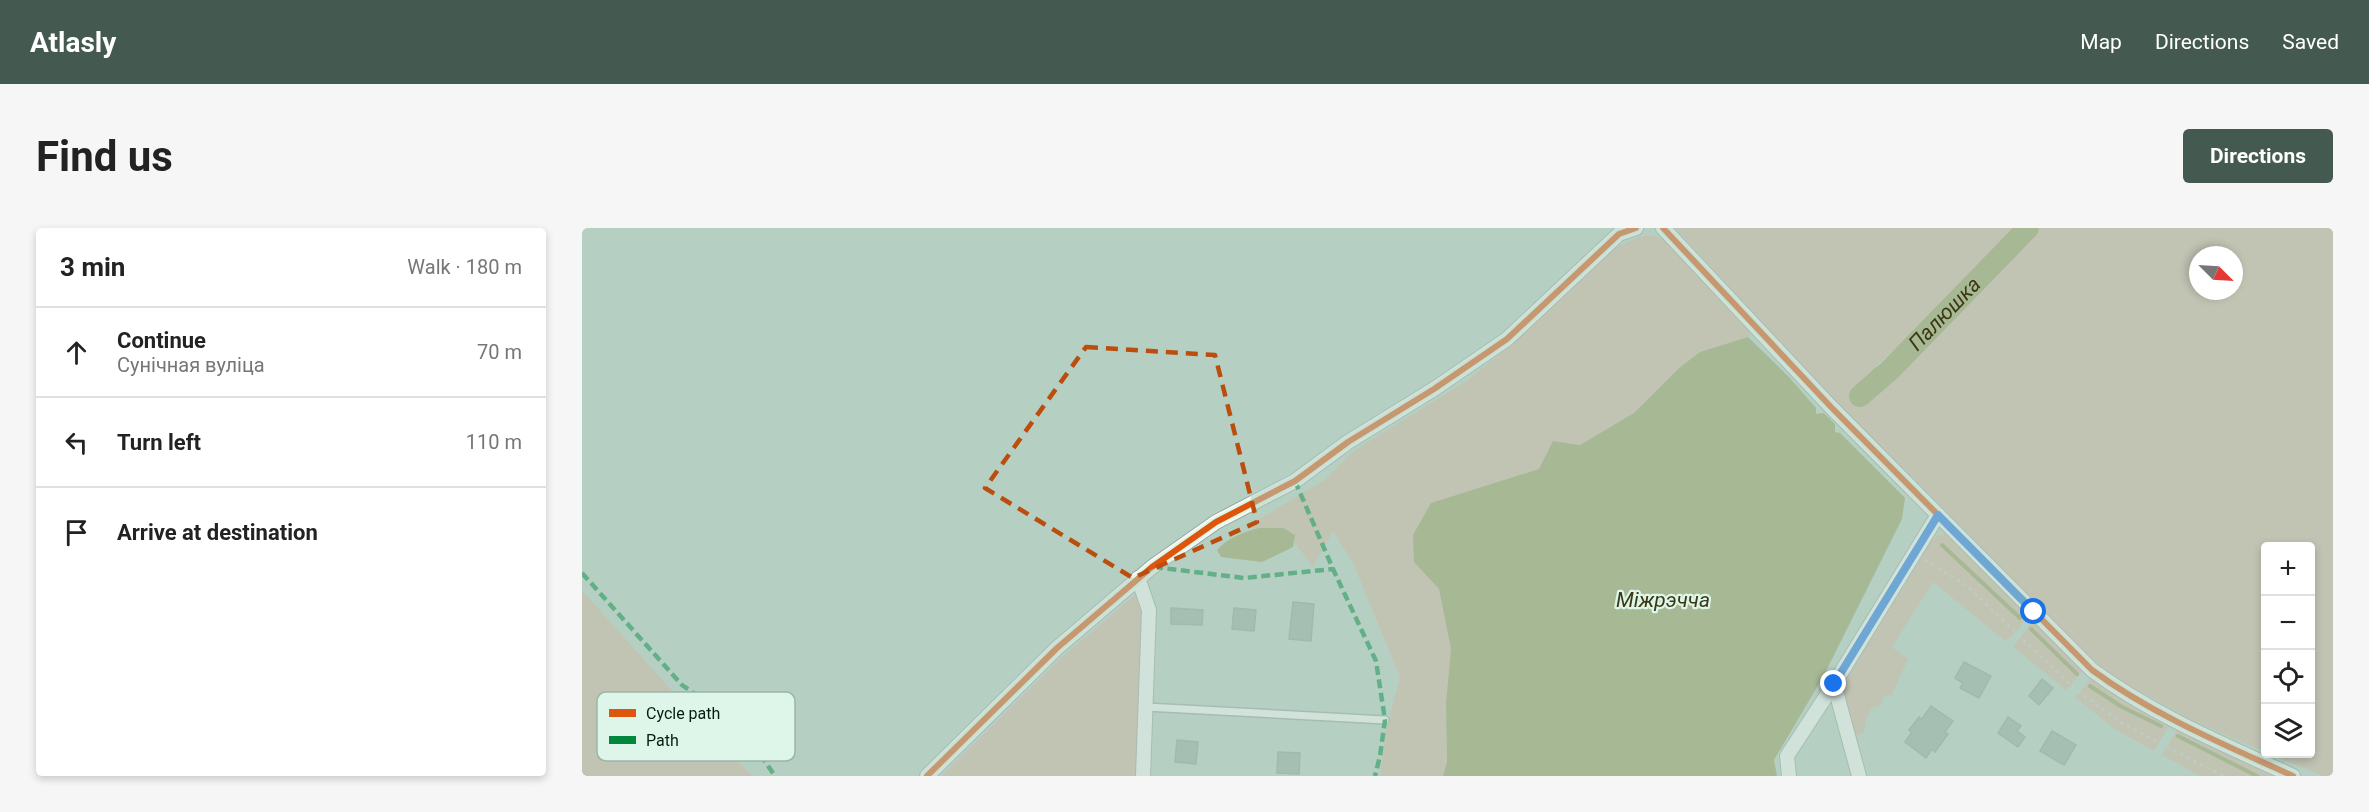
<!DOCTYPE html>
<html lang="en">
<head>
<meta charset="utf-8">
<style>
	body { margin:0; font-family:Roboto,sans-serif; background:#f6f6f6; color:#222 }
	.controls { position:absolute; right:18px; bottom:18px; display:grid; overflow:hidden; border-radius:6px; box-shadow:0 3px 9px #0003 }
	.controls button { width:54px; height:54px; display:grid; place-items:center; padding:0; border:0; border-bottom:2px solid #e0e0e0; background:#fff; color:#222; font:30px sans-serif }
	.compass { position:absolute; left:1607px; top:18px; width:54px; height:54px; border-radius:50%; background:#fff; box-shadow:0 3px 9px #0003; rotate:114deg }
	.stop { position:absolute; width:18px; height:18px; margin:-14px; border:4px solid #1a73e8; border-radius:50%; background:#fff }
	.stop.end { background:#1a73e8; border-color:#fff; box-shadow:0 2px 6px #0008 }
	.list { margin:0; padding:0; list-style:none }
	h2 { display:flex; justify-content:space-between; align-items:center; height:78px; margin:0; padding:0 24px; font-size:26px }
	h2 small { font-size:20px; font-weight:400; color:#767676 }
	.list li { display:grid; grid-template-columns:39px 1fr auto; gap:18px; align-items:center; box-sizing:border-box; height:90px; padding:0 24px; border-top:2px solid #e0e0e0 }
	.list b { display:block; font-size:22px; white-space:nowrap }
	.list p { margin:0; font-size:20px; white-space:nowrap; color:#767676 }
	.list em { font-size:20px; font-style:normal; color:#767676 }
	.icon { flex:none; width:33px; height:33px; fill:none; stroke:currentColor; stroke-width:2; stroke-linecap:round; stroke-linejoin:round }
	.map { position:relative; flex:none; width:1751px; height:548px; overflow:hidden; border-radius:6px }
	header { display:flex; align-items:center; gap:36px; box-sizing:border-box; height:84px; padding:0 30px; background:#445a50; color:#fff }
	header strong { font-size:28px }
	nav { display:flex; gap:33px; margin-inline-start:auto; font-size:21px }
	.intro { display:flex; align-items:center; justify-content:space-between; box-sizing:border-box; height:144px; padding:0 36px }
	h1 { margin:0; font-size:42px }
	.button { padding:15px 27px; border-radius:6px; background:#445a50; color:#fff; font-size:21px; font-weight:700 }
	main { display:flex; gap:36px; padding:0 36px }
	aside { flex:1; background:#fff; border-radius:6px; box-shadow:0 3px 9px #0003 }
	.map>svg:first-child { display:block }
	.green { fill:#d0b7a1; fill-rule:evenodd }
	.water { fill:#989b5c }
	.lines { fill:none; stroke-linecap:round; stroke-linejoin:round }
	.stream { stroke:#989b5c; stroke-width:4 }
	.river { stroke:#989b5c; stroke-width:22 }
	.building { fill:#96aba1; stroke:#8a9e94; stroke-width:1.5 }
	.lane-casing { stroke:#92a79d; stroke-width:10 }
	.street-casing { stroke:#92a79d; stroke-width:16 }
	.path { stroke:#c5cdca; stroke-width:2; stroke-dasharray:3 4.5; stroke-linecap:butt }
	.lane { stroke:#f4f8f6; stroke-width:7 }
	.street { stroke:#f4f8f6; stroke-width:14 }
	.quiet { stroke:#00873e; stroke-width:4.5; stroke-dasharray:9 4.5; stroke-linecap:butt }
	.cycleway-casing { stroke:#ddf6e9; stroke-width:10 }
	.cycleway { stroke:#dd560c; stroke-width:6 }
	.route { stroke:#1a73e8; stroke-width:8 }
	.marked { fill:none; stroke:#bb4d0d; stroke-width:4.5; stroke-dasharray:12 8; stroke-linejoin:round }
	.labels { text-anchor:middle; stroke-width:4.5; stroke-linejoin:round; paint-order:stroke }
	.water-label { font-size:21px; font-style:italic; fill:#3c3815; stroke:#ddf6e9 }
	.key { fill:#ddf6e9; stroke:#9db4a8; stroke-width:1.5 }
	.key-label { font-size:16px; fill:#071b12 }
</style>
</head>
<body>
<header>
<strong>Atlasly</strong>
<nav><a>Map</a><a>Directions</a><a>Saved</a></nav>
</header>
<div class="intro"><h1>Find us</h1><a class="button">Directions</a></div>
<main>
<aside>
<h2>3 min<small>Walk · 180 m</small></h2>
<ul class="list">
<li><svg class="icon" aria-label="ahead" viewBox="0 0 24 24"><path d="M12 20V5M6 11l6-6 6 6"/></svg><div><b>Continue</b><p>Сунічная вуліца</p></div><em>70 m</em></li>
<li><svg class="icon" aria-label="left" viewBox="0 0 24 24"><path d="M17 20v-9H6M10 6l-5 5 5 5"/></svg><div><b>Turn left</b></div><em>110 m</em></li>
<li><svg class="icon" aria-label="arrive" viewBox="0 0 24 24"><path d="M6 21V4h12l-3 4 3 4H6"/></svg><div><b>Arrive at destination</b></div></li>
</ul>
</aside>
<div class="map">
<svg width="1751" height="548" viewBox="0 0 1751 548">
	<rect width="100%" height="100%" fill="#b5d0c3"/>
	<!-- green -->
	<g class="green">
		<path d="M1093,0h658v548h-10l-53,-22h40v-207h-44l-1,205 -71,-31 -88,-48 -268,-268zM1616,27h36v36h-36zM1307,126l13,14 -30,31 -7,1 -8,7 -8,-8 7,-7 2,-8z"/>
		<path d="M1071,7l12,6 87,89 -4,7 -48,15 -21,16 -45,45 -54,32 -27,-4 -14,28 -108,34 -17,59 25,27 12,60 -5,54 1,59 -4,14h-63l6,-46 14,-53 -47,-114 -20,-32 -20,36 -28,-37 -41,-2 82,-49 26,-27 117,-73 43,-35 103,-96 23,-11z"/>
		<path d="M1363,306l6,3 75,75c-1,12 -12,23 -21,29l-72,-59 -41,65 16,12 -16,36 -8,1 -3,9 -9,3 -6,11 -2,13 -9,5 -10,-39 -1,-20 88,-138 6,-5z"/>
		<path d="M0,362l90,101 80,85h-170z"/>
		<path d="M554,366l8,17 -7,165h-196l121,-119z"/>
		<path d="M1449,395h6l45,45 -1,5 -15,17 -53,-43z"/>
		<path d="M1508,452h5l73,42 1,4 -15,25 -41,-23 -38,-31z"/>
		<path d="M1599,501l93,44 1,3h-75l-38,-21 15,-25z"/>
	</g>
	<!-- water -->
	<g class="water">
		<path d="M1166,109l41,40 27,31v6l8,-1 11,11v8l5,1 65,65 -3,21 -79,158 -49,83 3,16h-334l4,-14 -1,-59 5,-54 -12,-60 -25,-27 -1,-27 18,-32 108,-34 14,-28 27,4 54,-32 45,-45 21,-16z"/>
		<path d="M1294,139l14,3 -1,12 -18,17 -6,1 -9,-8 2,-8z"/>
		<path d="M677,300h24l12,7 -2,12 -31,15 -41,-5 -4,-7c10,-12 27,-18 42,-22z"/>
	</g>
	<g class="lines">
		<!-- stream -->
		<g class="stream">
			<path d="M1360,317l78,73"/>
			<path d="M1449,401l46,45"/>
			<path d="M1508,458l32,21 39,19"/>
			<path d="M1596,508l79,40"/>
		</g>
		<!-- river -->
		<path class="river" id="s1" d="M1278,168l30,-26 138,-142"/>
	</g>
	<!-- building -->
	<g class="building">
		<path d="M711,374l21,2 -3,37 -22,-2z"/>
		<path d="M589,380l32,2 -1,15 -31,-1z"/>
		<path d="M652,380l22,2 -2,21 -22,-2z"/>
		<path d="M1382,434l27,14 -12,22 -19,-10 3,-5 -8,-5z"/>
		<path d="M1460,451l11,9 -14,17 -10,-9z"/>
		<path d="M1349,478l22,15 -8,11 3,2 -13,18 -3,-3 -6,9 -21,-16 7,-10 -3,-2 10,-13 3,2z"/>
		<path d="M1426,489l13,9 -4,5 8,6 -7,10 -20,-14z"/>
		<path d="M1470,503l24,14 -12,20 -24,-14z"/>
		<path d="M595,512l21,2 -2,22 -21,-2z"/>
		<path d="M696,524l22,1 -1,21 -22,-1z"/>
	</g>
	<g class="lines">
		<!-- lane casing -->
		<g class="lane-casing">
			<path id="lane" d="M564,479l239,13"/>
		</g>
		<!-- street casing -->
		<g class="street-casing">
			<g id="street">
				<path d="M1081,0l168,179 261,263c61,45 133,75 201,106"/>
				<path d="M556,350l11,32 -6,166"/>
				<path d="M345,548l130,-128 95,-81 64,-45 79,-41 53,-39 86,-53 73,-50 112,-105 17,-6"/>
				<path d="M1207,548l-2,-20 47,-72"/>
				<path d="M1277,548l-25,-92 104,-169"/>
			</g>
		</g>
		<!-- path -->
		<g class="path">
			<path d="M1343,332l41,25 109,104 45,33 103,54"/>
			<path d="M1280,385l50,-99 -1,-7"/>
		</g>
		<!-- lane -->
		<use href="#lane" class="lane"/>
		<!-- street -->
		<use href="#street" class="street"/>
		<!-- quiet -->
		<g class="quiet">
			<path d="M713,253l38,88 43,92 9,59 -5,36 -5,20"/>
			<path d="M572,339l90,11 89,-9"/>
			<path d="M0,345l100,112 58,40 35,51"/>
		</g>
		<!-- cycleway casing -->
		<g class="cycleway-casing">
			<g id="cycleway">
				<path d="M1081,0l168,179 261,263c61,45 133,75 201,106"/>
				<path d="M345,548l130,-128 95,-81 64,-45 79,-41 53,-39 86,-53 73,-50 112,-105 17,-6"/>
			</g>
		</g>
		<!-- cycleway -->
		<use href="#cycleway" class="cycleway"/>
	</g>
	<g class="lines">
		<!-- route -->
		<path class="route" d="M1252,456l104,-169 96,97"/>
	</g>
	<!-- marked area -->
	<path d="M0 0H1751V548H0ZM504,119l129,8 42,167 -124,56 -148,-90z" fill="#b5d0c3" fill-opacity=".55" fill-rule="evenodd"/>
	<path class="marked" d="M504,119l129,8 42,167 -124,56 -148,-90z"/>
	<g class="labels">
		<!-- water labels -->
		<g class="water-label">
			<text dy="7" stroke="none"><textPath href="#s1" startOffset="118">Палюшка</textPath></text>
			<text x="1081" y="379">Міжрэчча</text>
		</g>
	</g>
	<!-- legend -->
	<rect x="15" y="464" width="198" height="69" rx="9" class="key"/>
	<rect x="27" y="481" width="27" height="8" fill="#dd560c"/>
	<rect x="27" y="508" width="27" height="8" fill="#00873e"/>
	<g class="key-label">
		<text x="64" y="491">Cycle path</text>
		<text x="64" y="518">Path</text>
	</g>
</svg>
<div class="controls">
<button>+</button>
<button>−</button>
<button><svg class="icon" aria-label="locate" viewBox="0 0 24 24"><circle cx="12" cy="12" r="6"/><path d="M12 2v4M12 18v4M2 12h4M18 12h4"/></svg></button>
<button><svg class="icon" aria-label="layers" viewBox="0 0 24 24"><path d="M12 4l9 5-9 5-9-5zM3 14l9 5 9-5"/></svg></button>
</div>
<svg class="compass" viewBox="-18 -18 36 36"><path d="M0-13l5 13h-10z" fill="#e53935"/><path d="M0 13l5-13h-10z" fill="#767676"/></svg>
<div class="stop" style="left:1452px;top:384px"></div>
<div class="stop end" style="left:1252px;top:456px"></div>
</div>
</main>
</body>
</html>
